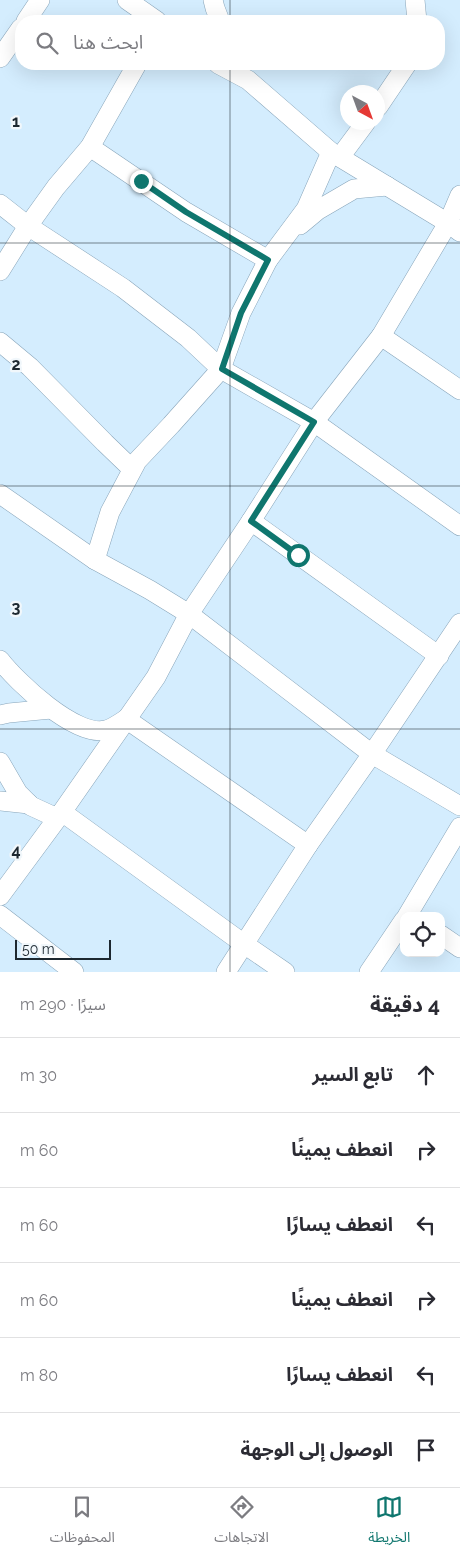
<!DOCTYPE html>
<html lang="ar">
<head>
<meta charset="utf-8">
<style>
	body { margin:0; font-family:Raleway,"Noto Sans Arabic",sans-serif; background:#f2f2f3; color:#2b2b33; direction:rtl }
	.controls { position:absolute; right:15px; bottom:15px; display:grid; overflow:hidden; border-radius:10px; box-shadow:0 5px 20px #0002 }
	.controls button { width:45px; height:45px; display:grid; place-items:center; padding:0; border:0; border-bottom:1px solid #e1e1e2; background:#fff; color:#2b2b33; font:25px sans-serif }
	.compass { position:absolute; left:340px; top:85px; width:45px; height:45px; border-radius:50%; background:#fff; box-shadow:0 5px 20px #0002; rotate:139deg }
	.scale { position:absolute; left:15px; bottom:12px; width:96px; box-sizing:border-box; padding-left:5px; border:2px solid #1d2830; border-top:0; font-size:14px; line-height:18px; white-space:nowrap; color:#1d2830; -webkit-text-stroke:4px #f1f7fb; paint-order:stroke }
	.stop { position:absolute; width:15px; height:15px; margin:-11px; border:4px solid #0f766e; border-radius:50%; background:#fff }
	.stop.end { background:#0f766e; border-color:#fff; box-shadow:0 1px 5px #0008 }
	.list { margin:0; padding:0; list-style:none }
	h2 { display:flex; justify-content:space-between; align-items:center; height:65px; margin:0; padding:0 20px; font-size:21px }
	h2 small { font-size:16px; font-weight:400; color:#7c7c81 }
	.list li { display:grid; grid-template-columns:32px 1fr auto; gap:15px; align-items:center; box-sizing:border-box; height:75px; padding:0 20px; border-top:1px solid #e1e1e2 }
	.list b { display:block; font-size:19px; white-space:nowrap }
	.list em { font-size:16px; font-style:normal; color:#7c7c81 }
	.icon { flex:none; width:28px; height:28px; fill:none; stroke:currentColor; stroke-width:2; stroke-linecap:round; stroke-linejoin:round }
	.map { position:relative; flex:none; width:460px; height:972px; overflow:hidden; direction:ltr }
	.search { position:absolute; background:#fff; box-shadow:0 5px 20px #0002; left:15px; right:15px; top:15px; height:55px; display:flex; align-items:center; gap:12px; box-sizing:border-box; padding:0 18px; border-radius:20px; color:#7c7c81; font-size:19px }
	.sheet { height:515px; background:#fff }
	nav { display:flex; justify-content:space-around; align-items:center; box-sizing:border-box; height:70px; border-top:1px solid #e1e1e2; background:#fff; font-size:14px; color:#7c7c81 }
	nav a { display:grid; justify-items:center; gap:2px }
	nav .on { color:#0f766e }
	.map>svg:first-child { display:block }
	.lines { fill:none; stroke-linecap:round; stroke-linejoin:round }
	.minor-casing { stroke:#88a5ba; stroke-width:20 }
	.minor { stroke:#fff; stroke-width:19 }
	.route { stroke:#0f766e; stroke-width:6 }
	.grid { fill:none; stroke:#1d2830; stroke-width:1; stroke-opacity:0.55 }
	.grid-label { font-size:16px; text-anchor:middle; font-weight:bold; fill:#1d2830; stroke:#f1f7fb; stroke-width:4.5; stroke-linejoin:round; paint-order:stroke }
</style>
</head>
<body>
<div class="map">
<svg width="460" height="972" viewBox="0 0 460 972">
	<rect width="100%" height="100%" fill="#d4edfe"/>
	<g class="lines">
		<!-- minor casing -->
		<g class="minor-casing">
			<g id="minor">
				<path d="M127,0l30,21"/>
				<path d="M213,0l2,8 5,13"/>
				<path d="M415,0l2,21"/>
				<path d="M26,21l14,-21"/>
				<path d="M0,58l21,-30"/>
				<path d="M218,64l30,16 83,72 117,71 12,9"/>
				<path d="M378,107l29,-43"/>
				<path d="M90,147l96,65 82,48"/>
				<path d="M340,157l26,-35"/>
				<path d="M0,204l28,22 95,62 65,50 33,31 93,53 146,104"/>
				<path d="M300,225l18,-15 36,-21 33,-3"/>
				<path d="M0,271l28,-45 28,-39 34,-40 47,-83"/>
				<path d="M381,336l79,54"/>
				<path d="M0,342l30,25 75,76 27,26"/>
				<path d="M0,494l95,66 55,30 39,24 183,140 88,52"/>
				<path d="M251,521l188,135"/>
				<path d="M95,560l15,-48 27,-51 34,-36 50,-56 20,-56 27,-53 38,-51 25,-57"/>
				<path d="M0,660c17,22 76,78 106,70 7,-2 14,-7 20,-11l182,126"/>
				<path d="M0,715l9,-2 42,-4"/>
				<path d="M0,762l18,31 13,13 26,12"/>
				<path d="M0,801l29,3"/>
				<path d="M62,812l182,132 41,28"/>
				<path d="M0,896l62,-84 94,-135 33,-63 62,-93 63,-99 67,-86 67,-113 12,-28"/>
				<path d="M0,915l74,57"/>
				<path d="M407,916l53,-89"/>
				<path d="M441,935l19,13"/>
				<path d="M226,972l82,-127 64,-91 88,-131"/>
				<path d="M369,972l35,-52"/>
			</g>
		</g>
		<!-- minor -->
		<use href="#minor" class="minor"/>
	</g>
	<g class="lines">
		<!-- route -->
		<path class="route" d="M141,181l45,31 82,48 -27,53 -19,56 92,53 -63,99 47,34"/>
	</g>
	<!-- grid -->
	<path class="grid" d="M230,0v21M230,64v908M0,243h460M0,486h460M0,729h460"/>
	<g class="grid-label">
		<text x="16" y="127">1</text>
		<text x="16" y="370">2</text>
		<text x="16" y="613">3</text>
		<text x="16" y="856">4</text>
	</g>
</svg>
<div class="controls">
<button><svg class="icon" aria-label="locate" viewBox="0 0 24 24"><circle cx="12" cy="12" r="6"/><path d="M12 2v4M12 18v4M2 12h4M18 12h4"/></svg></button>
</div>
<svg class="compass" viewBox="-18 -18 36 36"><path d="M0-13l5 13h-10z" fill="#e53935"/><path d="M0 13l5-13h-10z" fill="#7c7c81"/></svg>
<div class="scale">50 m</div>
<div class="stop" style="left:298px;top:555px"></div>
<div class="stop end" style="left:141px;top:181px"></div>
<div class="search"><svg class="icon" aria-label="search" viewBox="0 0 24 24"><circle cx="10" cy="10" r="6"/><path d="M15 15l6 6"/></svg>ابحث هنا</div>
</div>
<section class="sheet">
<h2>4 دقيقة<small>سيرًا · 290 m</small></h2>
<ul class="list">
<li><svg class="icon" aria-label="ahead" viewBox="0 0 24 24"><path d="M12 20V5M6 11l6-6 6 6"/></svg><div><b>تابع السير</b></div><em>30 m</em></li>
<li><svg class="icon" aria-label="right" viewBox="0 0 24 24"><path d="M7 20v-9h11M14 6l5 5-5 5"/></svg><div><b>انعطف يمينًا</b></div><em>60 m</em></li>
<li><svg class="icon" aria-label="left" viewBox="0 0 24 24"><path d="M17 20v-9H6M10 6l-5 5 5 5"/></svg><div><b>انعطف يسارًا</b></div><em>60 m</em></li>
<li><svg class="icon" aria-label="right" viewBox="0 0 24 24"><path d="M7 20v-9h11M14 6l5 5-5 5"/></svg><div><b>انعطف يمينًا</b></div><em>60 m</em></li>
<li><svg class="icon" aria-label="left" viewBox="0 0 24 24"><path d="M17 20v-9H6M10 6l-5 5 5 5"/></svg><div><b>انعطف يسارًا</b></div><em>80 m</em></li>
<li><svg class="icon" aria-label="arrive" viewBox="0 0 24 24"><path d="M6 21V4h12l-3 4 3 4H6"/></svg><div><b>الوصول إلى الوجهة</b></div></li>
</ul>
</section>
<nav>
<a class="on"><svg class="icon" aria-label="map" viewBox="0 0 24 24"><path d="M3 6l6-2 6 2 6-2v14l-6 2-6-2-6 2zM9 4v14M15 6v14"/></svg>الخريطة</a>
<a><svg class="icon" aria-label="directions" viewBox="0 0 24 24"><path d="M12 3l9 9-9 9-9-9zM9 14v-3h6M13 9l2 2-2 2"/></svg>الاتجاهات</a>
<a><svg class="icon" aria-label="saved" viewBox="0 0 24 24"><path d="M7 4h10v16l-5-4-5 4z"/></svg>المحفوظات</a>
</nav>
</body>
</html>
